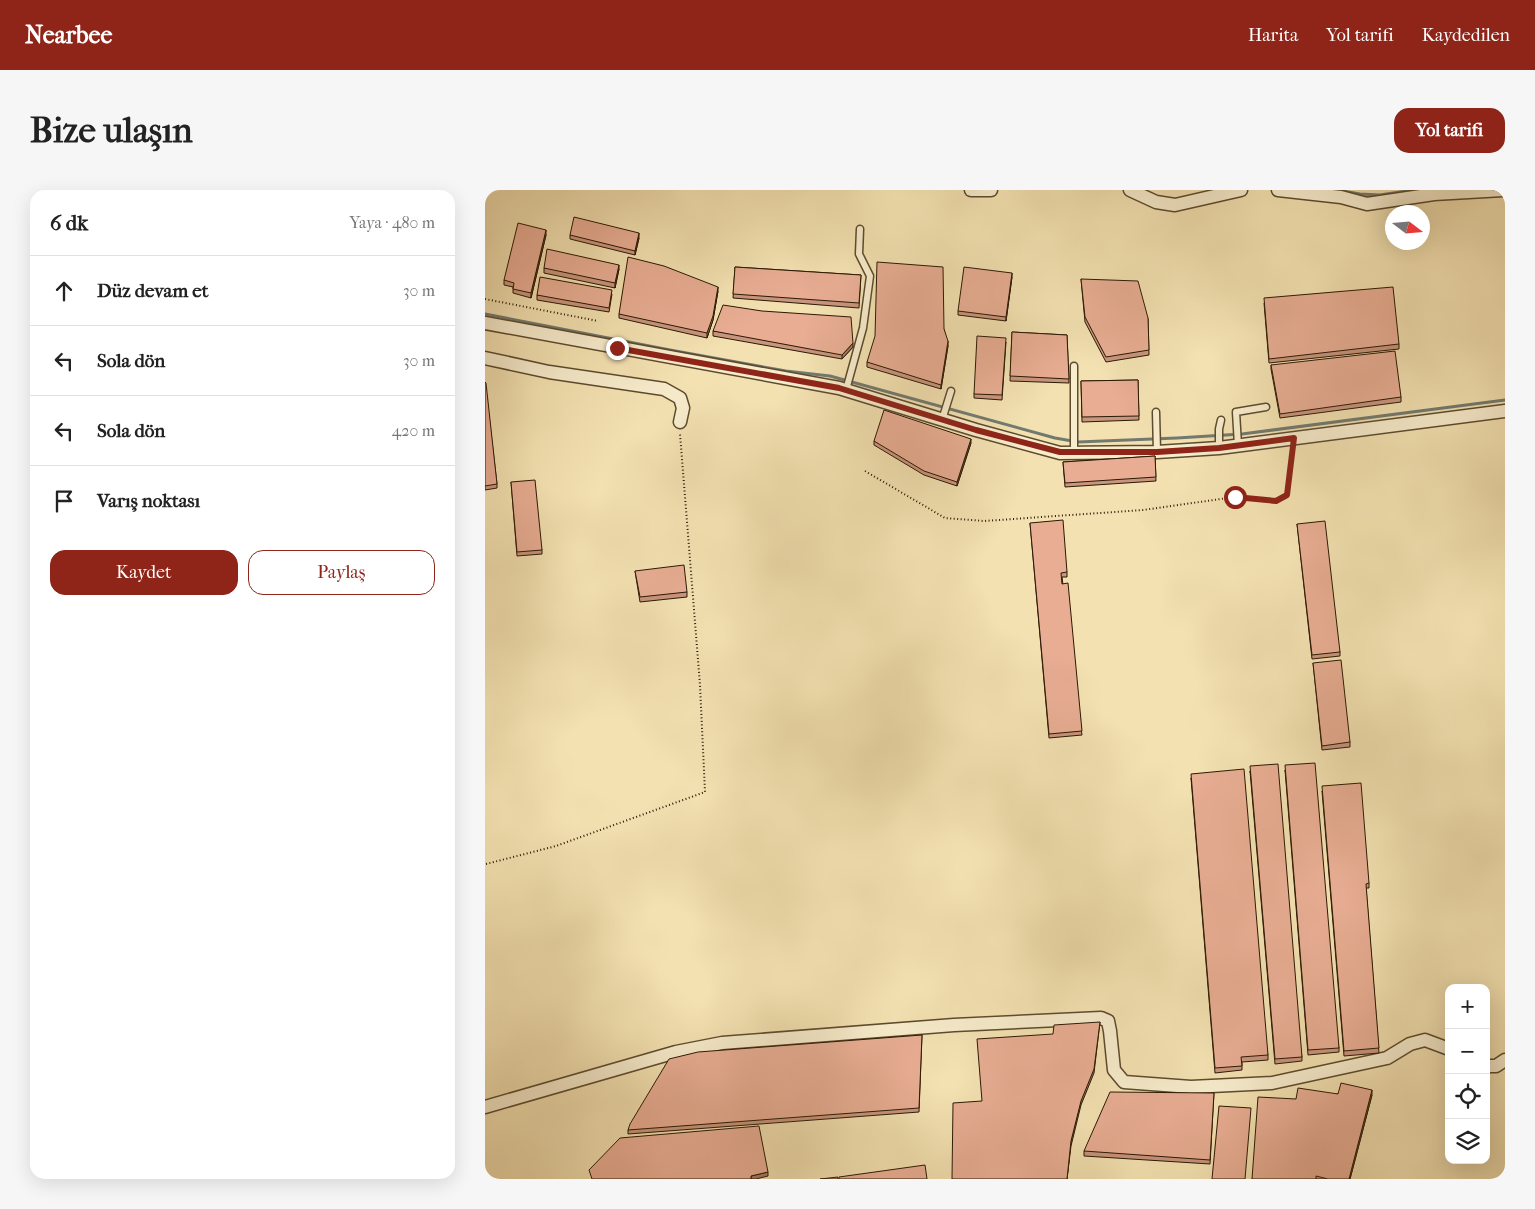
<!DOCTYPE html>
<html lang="tr">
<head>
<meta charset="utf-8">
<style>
	body { margin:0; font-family:"IM FELL French Canon",serif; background:#f6f6f6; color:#222 }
	.controls { position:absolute; right:15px; bottom:15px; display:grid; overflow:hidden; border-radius:10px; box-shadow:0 5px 20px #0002 }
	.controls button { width:45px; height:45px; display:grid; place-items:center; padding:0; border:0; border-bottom:1px solid #e0e0e0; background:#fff; color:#222; font:25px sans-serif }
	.compass { position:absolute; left:900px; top:15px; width:45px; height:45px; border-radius:50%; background:#fff; box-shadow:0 5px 20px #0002; rotate:106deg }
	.stop { position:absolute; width:15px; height:15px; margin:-11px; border:4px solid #8f2418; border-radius:50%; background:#fff }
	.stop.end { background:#8f2418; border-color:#fff; box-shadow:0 1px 5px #0008 }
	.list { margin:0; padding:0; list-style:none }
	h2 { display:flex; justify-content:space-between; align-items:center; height:65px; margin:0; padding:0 20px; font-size:21px }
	h2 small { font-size:16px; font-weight:400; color:#767676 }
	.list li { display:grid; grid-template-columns:32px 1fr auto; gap:15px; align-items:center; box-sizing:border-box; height:70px; padding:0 20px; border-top:1px solid #e0e0e0 }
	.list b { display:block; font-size:19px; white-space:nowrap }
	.list em { font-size:16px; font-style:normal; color:#767676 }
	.actions { display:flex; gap:10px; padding:15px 20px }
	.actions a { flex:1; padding:11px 0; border:1px solid #8f2418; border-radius:15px; text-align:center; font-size:18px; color:#8f2418 }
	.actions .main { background:#8f2418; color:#fff }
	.icon { flex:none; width:28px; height:28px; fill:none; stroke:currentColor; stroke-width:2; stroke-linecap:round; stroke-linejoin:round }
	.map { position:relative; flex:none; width:1020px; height:989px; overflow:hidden; border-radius:15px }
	header { display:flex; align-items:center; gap:30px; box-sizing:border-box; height:70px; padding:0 25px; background:#8f2418; color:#fff }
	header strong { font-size:24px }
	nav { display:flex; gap:28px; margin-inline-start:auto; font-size:18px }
	.intro { display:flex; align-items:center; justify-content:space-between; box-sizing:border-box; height:120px; padding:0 30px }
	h1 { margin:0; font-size:35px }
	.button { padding:12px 22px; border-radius:15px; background:#8f2418; color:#fff; font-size:18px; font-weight:700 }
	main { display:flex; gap:30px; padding:0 30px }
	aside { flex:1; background:#fff; border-radius:15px; box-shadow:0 5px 20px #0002 }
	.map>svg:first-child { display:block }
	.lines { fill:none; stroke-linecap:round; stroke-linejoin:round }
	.stream { stroke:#727a70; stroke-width:3 }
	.service-casing { stroke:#5d4b2e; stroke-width:9 }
	.minor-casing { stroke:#5d4b2e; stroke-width:15 }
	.path { stroke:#2b1903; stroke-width:2; stroke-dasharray:1 2.5; stroke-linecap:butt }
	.service { stroke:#f7eccc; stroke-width:6 }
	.minor { stroke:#f7eccc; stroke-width:12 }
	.wall { fill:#c8957e; stroke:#2b1903 }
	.shaded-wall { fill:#a27967; stroke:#2b1903 }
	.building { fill:#e8ad93; stroke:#2b1903 }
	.route { stroke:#8f2418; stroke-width:6 }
</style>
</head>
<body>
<header>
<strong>Nearbee</strong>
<nav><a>Harita</a><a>Yol tarifi</a><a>Kaydedilen</a></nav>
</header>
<div class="intro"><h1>Bize ulaşın</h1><a class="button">Yol tarifi</a></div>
<main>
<aside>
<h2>6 dk<small>Yaya · 480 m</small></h2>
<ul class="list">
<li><svg class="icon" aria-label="ahead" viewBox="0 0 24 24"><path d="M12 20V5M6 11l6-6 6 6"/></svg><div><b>Düz devam et</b></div><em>30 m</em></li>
<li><svg class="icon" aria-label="left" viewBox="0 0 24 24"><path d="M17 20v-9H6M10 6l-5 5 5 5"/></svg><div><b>Sola dön</b></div><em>30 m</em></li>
<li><svg class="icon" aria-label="left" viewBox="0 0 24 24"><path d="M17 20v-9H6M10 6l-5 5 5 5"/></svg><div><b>Sola dön</b></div><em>420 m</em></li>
<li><svg class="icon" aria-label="arrive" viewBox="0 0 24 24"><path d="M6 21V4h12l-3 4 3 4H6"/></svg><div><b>Varış noktası</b></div></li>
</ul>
<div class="actions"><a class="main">Kaydet</a><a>Paylaş</a></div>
</aside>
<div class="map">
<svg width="1020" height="989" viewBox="0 0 1020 989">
	<rect width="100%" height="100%" fill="#f3e1b1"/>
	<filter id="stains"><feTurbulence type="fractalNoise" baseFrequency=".004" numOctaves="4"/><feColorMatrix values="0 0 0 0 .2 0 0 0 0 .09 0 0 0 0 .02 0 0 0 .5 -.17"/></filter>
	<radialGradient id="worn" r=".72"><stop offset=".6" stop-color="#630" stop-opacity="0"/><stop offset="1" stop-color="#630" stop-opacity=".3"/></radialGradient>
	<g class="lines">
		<!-- stream -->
		<g class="stream">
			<path d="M852,0l23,4 20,1 33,-5"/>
			<path d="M0,124l185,36 116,21 44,5 225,62 23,4 99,-4 65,-4 263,-34"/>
		</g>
		<!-- service casing -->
		<g class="service-casing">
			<g id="service">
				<path d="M361,200l17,-62 7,-52 -11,-22 1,-25"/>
				<path d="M671,222l1,40"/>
				<path d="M457,230l9,-29"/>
				<path d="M753,255l-2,-33 30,-5"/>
				<path d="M734,258v-19l2,-9"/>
				<path d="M589,262v-86"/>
			</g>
		</g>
		<!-- minor casing -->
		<g class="minor-casing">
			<g id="minor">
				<path d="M486,0h20"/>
				<path d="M645,0l26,12 19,3 66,-15"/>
				<path d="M793,0l63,7 26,7 67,-10 69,-4"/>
				<path d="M0,133l354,65 137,42 84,23 97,-1 62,-4 286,-37"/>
				<path d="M0,168l64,14 115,17 16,9 3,10 -3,14"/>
				<path d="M1001,876h10l9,-6"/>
				<path d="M0,917l191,-55 46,-9 232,-18 147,-7 7,3 2,10 4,39 10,12 67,5 81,-4 115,-25 23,-14 15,-4 24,9"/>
			</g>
		</g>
		<!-- path -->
		<g class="path">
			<path d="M0,109l113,22"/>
			<path d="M380,281l80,47 39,3 159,-11 92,-13 41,4 10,-6 6,-44"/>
			<path d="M1,674l70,-18 149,-54 -5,-107 -20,-251"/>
		</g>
		<!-- service -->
		<use href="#service" class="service"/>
		<!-- minor -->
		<use href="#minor" class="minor"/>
	</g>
	<!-- wall -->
	<g class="wall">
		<path d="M61,45l-15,63 -18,-5v-6l-9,-2v-5z"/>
		<path d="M85,45l69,3 -4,17 -65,-16z"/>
		<path d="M250,77l126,8 -2,33 -126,-10z"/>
		<path d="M59,78l75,1 -4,19 -71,-15z"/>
		<path d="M527,87l-6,44 -48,-6v-4z"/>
		<path d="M596,89l67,39 1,37 -43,7 -21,-40z"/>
		<path d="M233,101l-5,29 -6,18 -88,-20v-4z"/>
		<path d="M127,104l-3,18 -72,-12v-5z"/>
		<path d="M779,113l135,41v5l-130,14z"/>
		<path d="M459,139l4,17 -7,43 -74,-22v-5z"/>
		<path d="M228,141l140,16 -11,12 -129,-23z"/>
		<path d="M527,142l55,3 2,48 -59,-2z"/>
		<path d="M521,152l-4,58 -28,-2v-4z"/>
		<path d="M786,175l130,32v5l-121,16 -9,-49z"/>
		<path d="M653,190l1,40 -57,2 -1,-41z"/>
		<path d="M0,192l12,102v4l-12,2z"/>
		<path d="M389,251l97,2 -14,43 -33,-11 -50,-30z"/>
		<path d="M670,266l1,25 -91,6 -2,-25z"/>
		<path d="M26,292l31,68v4l-25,2z"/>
		<path d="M545,333l37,49v5h-5l20,158 -33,3z"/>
		<path d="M812,334l43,128v4l-28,3z"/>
		<path d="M150,381l52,21v5l-47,5z"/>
		<path d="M828,473l37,79v5l-28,3z"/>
		<path d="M800,580l54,278v4l-31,3z"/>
		<path d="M765,581l52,286v4l-27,3z"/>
		<path d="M706,588l77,277v5l-26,2v8l-27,3z"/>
		<path d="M837,601l47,92v5h-3l13,165 -35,3z"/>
		<path d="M437,845l-3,77 -291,22v-4z"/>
		<path d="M729,903l-4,71 -126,-8v-5z"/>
		<path d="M853,904l34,1 -22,84h-98l44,-80z"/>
	</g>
	<!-- shaded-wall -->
	<g class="shaded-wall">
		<path d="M61,40v5l-15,63v-5z"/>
		<path d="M154,43v5l-4,17v-4z"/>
		<path d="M134,75v4l-4,19v-5z"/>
		<path d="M527,83v4l-6,44v-4z"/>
		<path d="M233,97v4l-5,29 -6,18v-5z"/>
		<path d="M463,151v5l-7,43v-4z"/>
		<path d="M368,153v4l-11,12v-4z"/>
		<path d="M486,249v4l-14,43v-4z"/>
		<path d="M615,832l-6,51 -13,32 -10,41 -4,33 4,-38z"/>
		<path d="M887,900v5l-22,84h-1z"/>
		<path d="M283,982v4l-12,3h-5v-3z"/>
	</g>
	<!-- building -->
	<g class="building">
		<path d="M89,27l65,16 -4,18 -65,-16z"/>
		<path d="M33,33l28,7 -15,63 -18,-4 1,-6 -10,-3z"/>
		<path d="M62,59l72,16 -4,18 -71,-15z"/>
		<path d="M143,67l36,9 54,21 -5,29 -6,17 -88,-19z"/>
		<path d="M392,72l66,5 1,62 4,12 -7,44 -74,-23 8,-26z"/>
		<path d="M250,77l126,8 -2,28 -126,-9z"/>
		<path d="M479,77l48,6 -6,44 -48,-6z"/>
		<path d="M55,87l72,13 -3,18 -72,-13z"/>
		<path d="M596,89l57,2 10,37 1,32 -43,7 -21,-40z"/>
		<path d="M908,97l6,57 -130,15 -5,-61z"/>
		<path d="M238,115l39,6 89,6 2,26 -11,12 -129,-24z"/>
		<path d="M527,142l55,3 2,44 -59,-3z"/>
		<path d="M492,146l29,2 -4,57 -28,-1z"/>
		<path d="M910,161l6,46 -121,17 -9,-49z"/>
		<path d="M653,190l1,36 -57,1 -1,-36z"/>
		<path d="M0,192l1,1 11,101 -12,2z"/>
		<path d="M399,220l87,29 -14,43 -33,-11 -50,-30z"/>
		<path d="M670,266l1,21 -91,6 -2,-21z"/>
		<path d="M50,290l7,70 -25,2 -6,-70z"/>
		<path d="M578,330l4,52 -6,1 1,11 6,-1 14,148 -33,3 -19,-211z"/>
		<path d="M840,331l15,131 -28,3 -15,-131z"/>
		<path d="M199,375l3,27 -47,5 -5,-26z"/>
		<path d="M856,470l9,82 -28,4 -9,-83z"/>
		<path d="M830,573l24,285 -31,2 -23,-285z"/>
		<path d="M793,574l24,293 -27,2 -25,-293z"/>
		<path d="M759,579l24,286 -27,2 1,9 -27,2 -24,-294z"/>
		<path d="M876,593l8,100 -3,1 13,164 -35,3 -22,-265z"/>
		<path d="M615,832l-6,47 -13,32 -10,40 -4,38h-115l1,-76 29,-2 -5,-62 76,-5 1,-9z"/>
		<path d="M437,845l-3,73 -291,22 2,-6 39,-65 29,-7z"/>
		<path d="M856,893l31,7 -23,89h-21l-12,-3v3h1h-65l6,-82 38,2 2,-11 40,6z"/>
		<path d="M625,902l104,1 -4,67 -126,-9z"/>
		<path d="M734,916l32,2 -6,71h-33z"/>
		<path d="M274,936l9,46 -17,4v3h-159l-3,-9 31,-32z"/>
		<path d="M440,975l2,14h-88v-2z"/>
		<path d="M353,987v2h-18z"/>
	</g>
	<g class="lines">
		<!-- route -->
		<path class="route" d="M132,158l222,40 137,42 84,22h97l62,-4 75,-10 -7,57 -11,6 -41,-4"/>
	</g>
	<rect width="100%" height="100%" filter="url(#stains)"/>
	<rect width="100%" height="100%" fill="url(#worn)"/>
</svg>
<div class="controls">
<button>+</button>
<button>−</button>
<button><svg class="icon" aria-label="locate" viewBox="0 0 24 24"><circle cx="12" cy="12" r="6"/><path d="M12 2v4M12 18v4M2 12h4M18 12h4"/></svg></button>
<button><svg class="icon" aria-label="layers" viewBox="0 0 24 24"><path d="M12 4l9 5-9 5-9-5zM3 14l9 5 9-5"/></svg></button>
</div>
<svg class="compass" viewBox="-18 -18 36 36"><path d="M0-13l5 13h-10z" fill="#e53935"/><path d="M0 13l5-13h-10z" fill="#767676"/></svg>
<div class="stop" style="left:750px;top:307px"></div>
<div class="stop end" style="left:132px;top:158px"></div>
</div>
</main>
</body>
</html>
